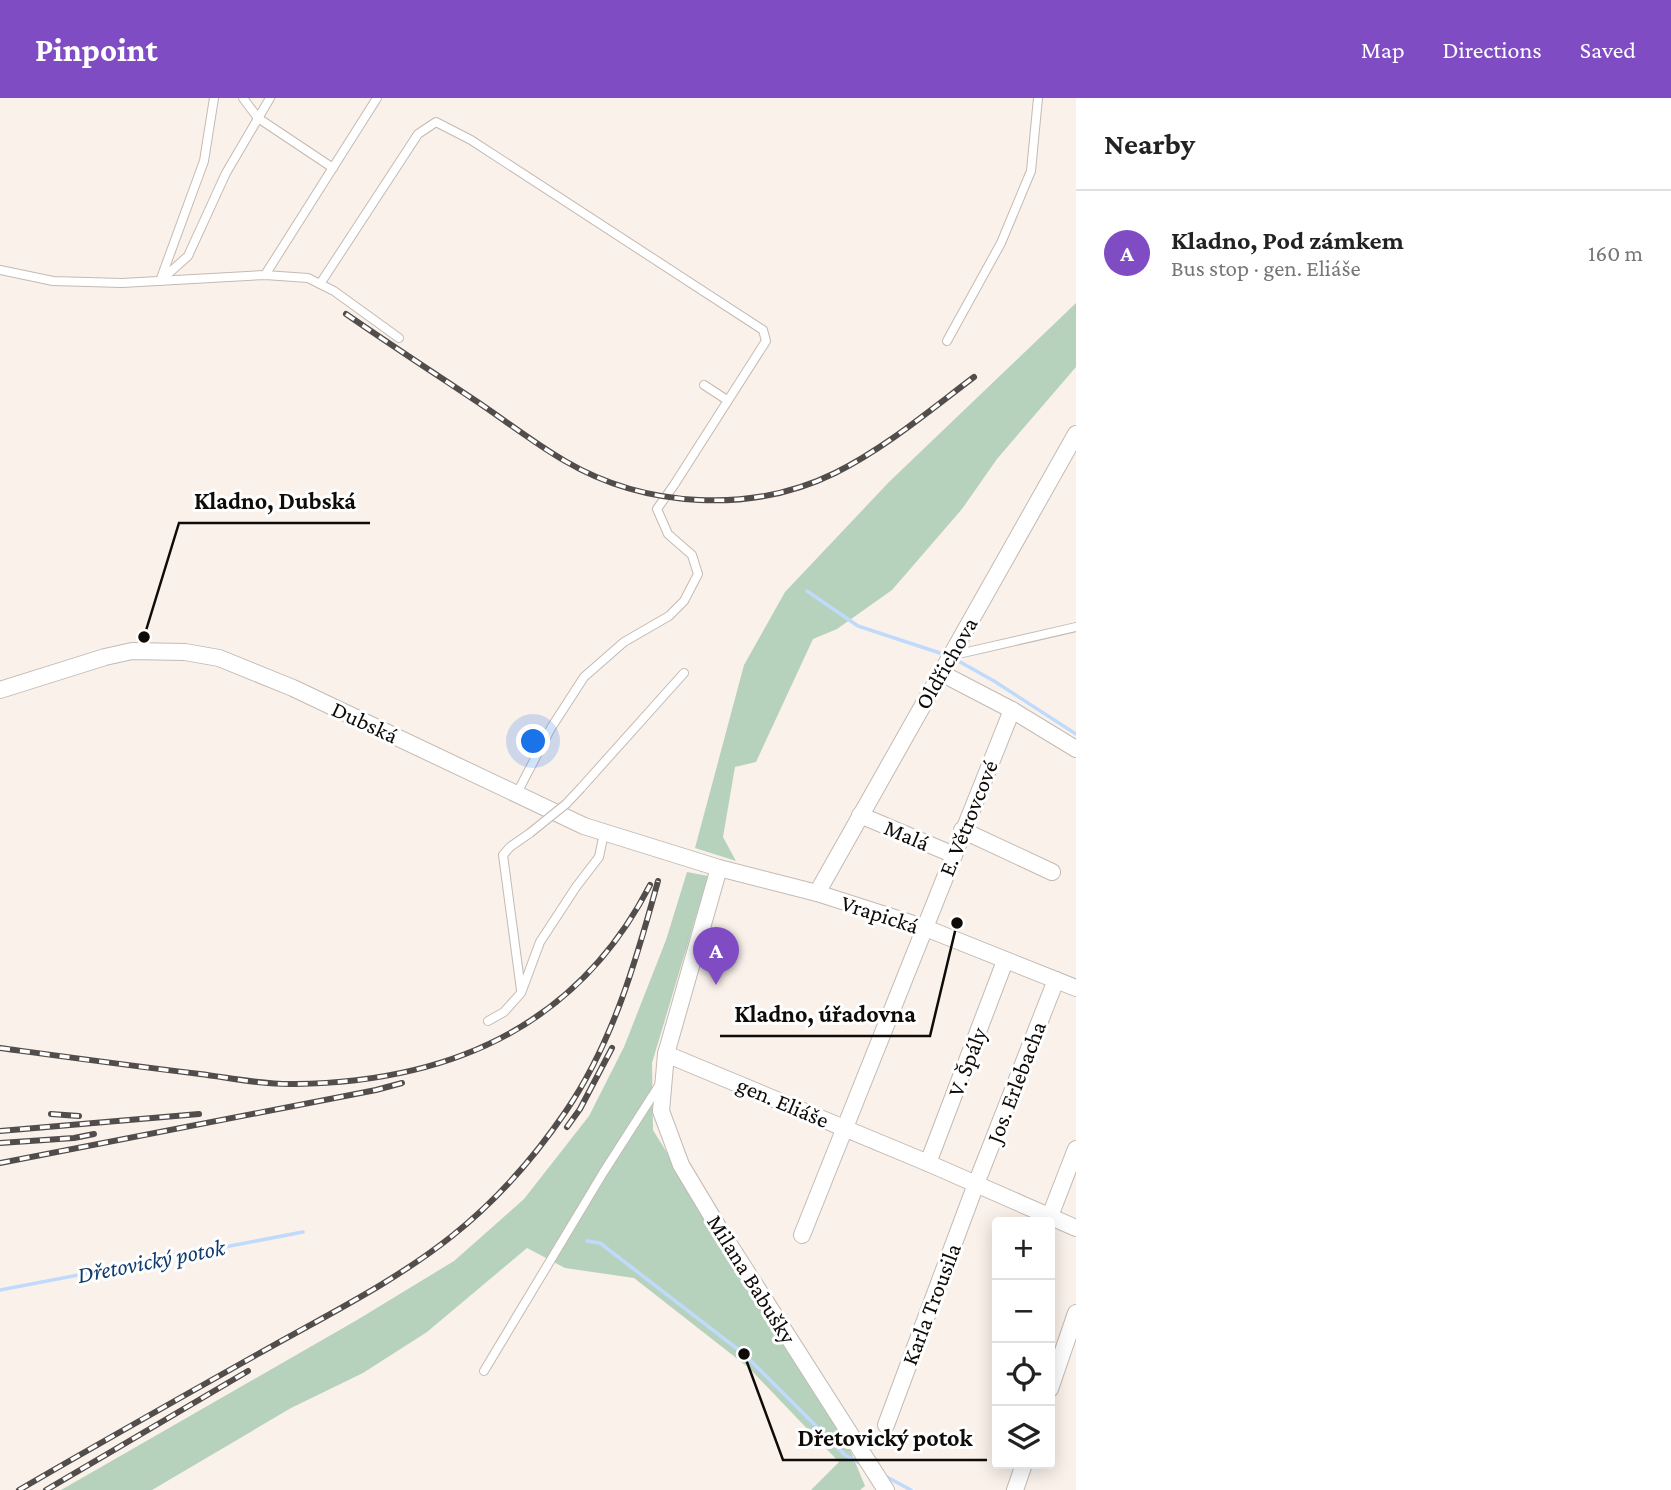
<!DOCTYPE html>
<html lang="en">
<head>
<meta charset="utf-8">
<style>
	body { margin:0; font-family:"Crimson Pro",serif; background:#f6f6f6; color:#222 }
	.controls { position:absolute; right:21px; bottom:21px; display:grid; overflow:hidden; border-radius:7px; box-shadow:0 4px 18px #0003 }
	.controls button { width:63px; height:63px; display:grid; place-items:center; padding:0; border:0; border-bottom:2px solid #e0e0e0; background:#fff; color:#222; font:35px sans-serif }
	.you { position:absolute; left:534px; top:644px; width:24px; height:24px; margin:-18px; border:5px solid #fff; border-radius:50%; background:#1a73e8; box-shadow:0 0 0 10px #1a73e833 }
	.badge { display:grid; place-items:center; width:46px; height:46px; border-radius:50%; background:#7f4cc3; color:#fff; font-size:23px; font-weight:700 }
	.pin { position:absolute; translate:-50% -58px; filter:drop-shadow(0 2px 4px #0008) }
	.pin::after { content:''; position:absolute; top:37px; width:24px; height:21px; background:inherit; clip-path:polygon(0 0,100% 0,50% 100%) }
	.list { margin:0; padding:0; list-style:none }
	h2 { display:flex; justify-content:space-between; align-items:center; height:91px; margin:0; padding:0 28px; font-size:30px }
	h2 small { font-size:23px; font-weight:400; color:#767676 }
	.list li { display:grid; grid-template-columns:46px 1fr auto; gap:21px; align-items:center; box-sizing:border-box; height:126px; padding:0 28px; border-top:2px solid #e0e0e0 }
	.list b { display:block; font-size:26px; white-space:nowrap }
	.list p { margin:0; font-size:23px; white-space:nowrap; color:#767676 }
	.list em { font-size:23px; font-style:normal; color:#767676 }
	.icon { flex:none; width:38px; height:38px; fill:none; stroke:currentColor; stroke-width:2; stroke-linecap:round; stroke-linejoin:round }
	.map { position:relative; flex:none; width:1076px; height:1392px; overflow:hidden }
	header { display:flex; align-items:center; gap:42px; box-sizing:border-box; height:98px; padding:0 35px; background:#7f4cc3; color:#fff }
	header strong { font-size:33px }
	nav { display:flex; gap:38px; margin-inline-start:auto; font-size:24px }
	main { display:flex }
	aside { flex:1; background:#fff }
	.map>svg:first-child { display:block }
	.green { fill:#b6d2bd }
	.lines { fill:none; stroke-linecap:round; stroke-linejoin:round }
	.stream { stroke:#c0dafc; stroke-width:3.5 }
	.lane-casing { stroke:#c3bab4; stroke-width:10 }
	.street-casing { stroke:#c3bab4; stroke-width:18 }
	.lane { stroke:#fff; stroke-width:8 }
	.street { stroke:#fff; stroke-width:16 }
	.rail-casing { stroke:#524d4a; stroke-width:6 }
	.rail { stroke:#fff; stroke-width:3.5; stroke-dasharray:10; stroke-linecap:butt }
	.lane-bridge-casing { stroke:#c3bab4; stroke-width:10; stroke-linecap:butt }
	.lane-bridge { stroke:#fff; stroke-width:8 }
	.labels { text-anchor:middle; stroke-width:6; stroke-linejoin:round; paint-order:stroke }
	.street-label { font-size:23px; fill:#0e0b09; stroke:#fff }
	.water-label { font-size:24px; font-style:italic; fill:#103b6d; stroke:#fff }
	.leader { fill:none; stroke:#0e0b09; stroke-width:2.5 }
	.callout-dot { fill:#0e0b09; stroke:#fff; stroke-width:2.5 }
	.callout-label { font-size:24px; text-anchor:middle; font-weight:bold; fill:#0e0b09; stroke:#fff; stroke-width:6; stroke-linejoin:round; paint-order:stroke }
</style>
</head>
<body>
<header>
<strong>Pinpoint</strong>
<nav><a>Map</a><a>Directions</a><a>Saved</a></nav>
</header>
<main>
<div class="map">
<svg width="1076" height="1392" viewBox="0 0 1076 1392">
	<rect width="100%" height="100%" fill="#faf1ea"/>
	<!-- green -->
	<g class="green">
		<path d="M1076,205v64l-79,92 -35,50 -70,81 -55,39 -24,10 -57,123 -21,5 -12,70 13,24 -41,-13 49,-183 41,-73 104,-110z"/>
		<path d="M687,774l21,4 -56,187 1,67 195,315 17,41 -5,4h-49l28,-28 -90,-94 -115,-90 -69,-10 -38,-20 -100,84 -64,41 -72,35 -139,82h-91l296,-170 97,-59 70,-62 65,-83 35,-69 42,-107z"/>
	</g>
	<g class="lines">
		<!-- stream -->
		<g class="stream">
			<path d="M807,493l51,35 88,29"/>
			<path d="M953,560l41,23 82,53"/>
			<path d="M587,1143l13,2 144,111 101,101 18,10"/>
			<path d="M0,1192l303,-58"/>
			<path d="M885,1378l26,14"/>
		</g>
		<!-- lane casing -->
		<g class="lane-casing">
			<g id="lane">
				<path d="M214,0l-10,63 -44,120 28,-25 38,-83 44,-75"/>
				<path d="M243,0l15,20 75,50"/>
				<path d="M0,172l53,11 69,2 143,-8 43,3 26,13 65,47"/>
				<path d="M265,177l112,-177"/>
				<path d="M320,186l98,-150 18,-12 35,18 292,190 3,11 -92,144 -17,24 11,25 24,21 6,19 -14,27 -15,15 -45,26 -40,35 -33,51 -34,65"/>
				<path d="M947,243l54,-98 30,-72 7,-73"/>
				<path d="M704,287l23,15"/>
				<path d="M954,557l122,-28"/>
				<path d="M581,690l103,-115"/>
				<path d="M521,892l-18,-135 7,-8 20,-14"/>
				<path d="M488,923l16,-9 17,-19 19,-51 36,-55 23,-30 5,-24"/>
				<path d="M484,1273l119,-198 57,-89"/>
			</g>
		</g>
		<!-- street casing -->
		<g class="street-casing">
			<g id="street">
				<path d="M941,575l71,37 64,39"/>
				<path d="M0,592l105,-33 27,-6 53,1 34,6 74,30 291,138 135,42 98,25 106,34 153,61"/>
				<path d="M860,717l94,40"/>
				<path d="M962,732l90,42"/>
				<path d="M719,770l-53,186 -5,57 20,54 39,65 166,260"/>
				<path d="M817,795l259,-459"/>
				<path d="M666,956l262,109 148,65"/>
				<path d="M928,1065l77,-202"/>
				<path d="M1050,1118l26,-67"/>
				<path d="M802,1137l210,-525"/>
				<path d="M1050,1291l26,-76"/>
				<path d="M886,1327l90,-241 80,-204"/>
				<path d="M1015,1392l9,-26"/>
			</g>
		</g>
		<!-- lane -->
		<use href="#lane" class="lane"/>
		<!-- street -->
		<use href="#street" class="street"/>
		<!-- rail casing -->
		<g class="rail-casing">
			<g id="rail">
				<path d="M346,216c45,31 91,61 136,91 28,19 55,40 83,56 80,47 187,53 270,12 50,-25 94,-62 139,-96"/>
				<path d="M0,950c67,9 133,18 200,26 31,4 64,11 95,10 154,-2 282,-57 355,-199"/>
				<path d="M51,1016l28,2"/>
				<path d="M567,1029l13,-18 32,-61"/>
				<path d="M0,1033l199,-17"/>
				<path d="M0,1045l74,-5 20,-4"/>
				<path d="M0,1065l376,-73 26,-7"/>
				<path d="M19,1392c79,-46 159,-91 239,-136 65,-37 135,-71 194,-118 44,-35 82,-78 114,-125 47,-69 70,-150 92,-230"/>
				<path d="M46,1392l202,-119"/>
			</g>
		</g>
		<!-- rail -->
		<use href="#rail" class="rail"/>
		<!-- lane-bridge casing -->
		<g class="lane-bridge-casing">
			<path id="lane-bridge" d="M530,735l36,-29 15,-16"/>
		</g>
		<!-- lane-bridge -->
		<use href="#lane-bridge" class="lane-bridge"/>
	</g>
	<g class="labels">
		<!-- street labels -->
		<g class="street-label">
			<text transform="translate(946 565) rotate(-60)" y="8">Oldřichova</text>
			<text transform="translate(365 624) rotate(25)" y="8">Dubská</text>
			<text transform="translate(968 720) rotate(-68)" y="8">E. Větrovcové</text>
			<text transform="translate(907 737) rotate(23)" y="8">Malá</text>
			<text transform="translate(880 816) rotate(18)" y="8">Vrapická</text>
			<text transform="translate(967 964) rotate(-69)" y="8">V. Špály</text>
			<text transform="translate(1016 984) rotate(-69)" y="8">Jos. Erlebacha</text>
			<text transform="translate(783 1004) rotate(23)" y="8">gen. Eliáše</text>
			<text transform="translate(752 1181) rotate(58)" y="8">Milana Babušky</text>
			<text transform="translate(931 1206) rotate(-69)" y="8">Karla Trousila</text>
		</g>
		<!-- water labels -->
		<g class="water-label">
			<text transform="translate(151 1163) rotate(-11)" y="8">Dřetovický potok</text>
		</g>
	</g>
	<!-- callouts -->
	<path class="leader" d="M144 539L179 425H370M957 825L930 938H720M744 1256L783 1362H987"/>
	<g class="callout-dot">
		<circle cx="144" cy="539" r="7"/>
		<circle cx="957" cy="825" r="7"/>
		<circle cx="744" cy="1256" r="7"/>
	</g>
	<g class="callout-label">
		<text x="275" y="411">Kladno, Dubská</text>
		<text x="825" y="924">Kladno, úřadovna</text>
		<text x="885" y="1348">Dřetovický potok</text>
	</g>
</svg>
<div class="controls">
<button>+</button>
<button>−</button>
<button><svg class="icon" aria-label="locate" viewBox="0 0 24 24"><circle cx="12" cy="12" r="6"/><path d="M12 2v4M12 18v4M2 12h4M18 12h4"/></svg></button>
<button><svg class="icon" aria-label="layers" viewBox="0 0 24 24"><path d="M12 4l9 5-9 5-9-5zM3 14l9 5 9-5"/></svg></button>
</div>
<div class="you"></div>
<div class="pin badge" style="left:716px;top:887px">A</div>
</div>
<aside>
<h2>Nearby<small></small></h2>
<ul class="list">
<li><span class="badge">A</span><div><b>Kladno, Pod zámkem</b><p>Bus stop · gen. Eliáše</p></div><em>160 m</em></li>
</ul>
</aside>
</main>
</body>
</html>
